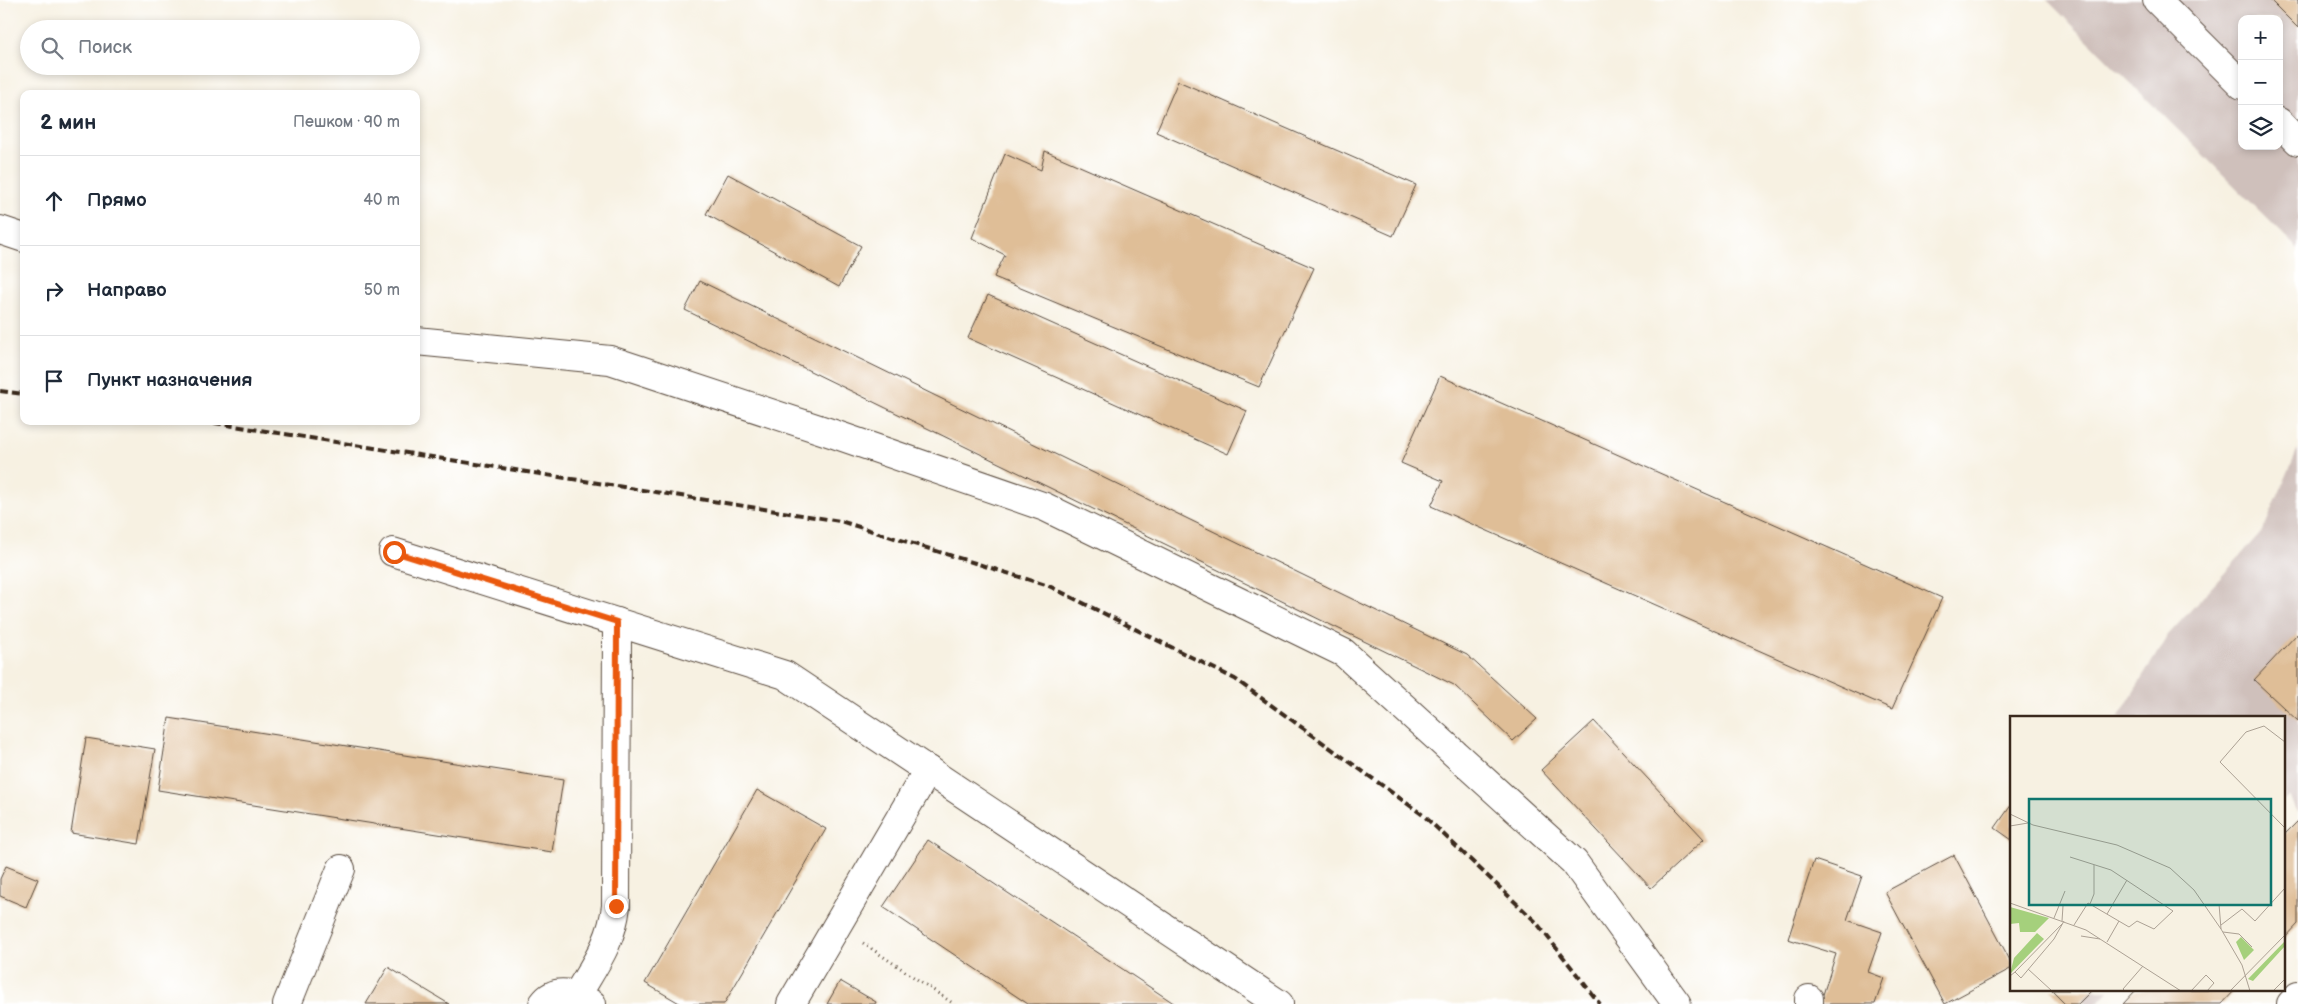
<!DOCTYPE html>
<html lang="ru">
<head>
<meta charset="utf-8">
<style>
	body { margin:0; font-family:"Balsamiq Sans",sans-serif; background:#f2f2f3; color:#1f2937 }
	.controls { position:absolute; right:15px; top:15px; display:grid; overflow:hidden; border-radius:10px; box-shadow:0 2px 8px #0003 }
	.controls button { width:45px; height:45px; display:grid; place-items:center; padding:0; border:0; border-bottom:1px solid #e0e1e3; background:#fff; color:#1f2937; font:25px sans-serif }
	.stop { position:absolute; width:15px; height:15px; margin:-11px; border:4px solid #ea580c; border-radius:50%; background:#fff }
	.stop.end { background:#ea580c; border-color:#fff; box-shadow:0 1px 5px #0008 }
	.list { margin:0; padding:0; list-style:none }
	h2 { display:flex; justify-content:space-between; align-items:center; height:65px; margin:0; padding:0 20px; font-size:21px }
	h2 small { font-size:16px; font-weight:400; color:#747a83 }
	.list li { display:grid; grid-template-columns:32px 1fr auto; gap:15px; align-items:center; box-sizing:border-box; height:90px; padding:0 20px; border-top:1px solid #e0e1e3 }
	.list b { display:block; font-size:19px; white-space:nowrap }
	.list em { font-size:16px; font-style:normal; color:#747a83 }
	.icon { flex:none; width:28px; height:28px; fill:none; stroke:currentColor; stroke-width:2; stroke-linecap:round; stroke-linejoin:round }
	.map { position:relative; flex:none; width:2298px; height:1004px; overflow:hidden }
	.search { position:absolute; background:#fff; box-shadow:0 2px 8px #0003; left:20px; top:20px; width:400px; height:55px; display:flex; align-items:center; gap:12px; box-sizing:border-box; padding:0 18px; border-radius:28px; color:#747a83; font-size:19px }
	.panel { position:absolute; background:#fff; box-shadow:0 2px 8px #0003; left:20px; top:90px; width:400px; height:335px; border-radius:10px }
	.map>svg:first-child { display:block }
	.industrial { fill:#cfc0bb; fill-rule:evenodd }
	.building { fill:#dfbe97 }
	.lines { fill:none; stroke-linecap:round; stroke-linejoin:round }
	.minor-casing { stroke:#57483b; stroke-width:30 }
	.path { stroke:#57483b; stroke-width:3; stroke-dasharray:1 4; stroke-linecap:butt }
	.minor { stroke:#fff; stroke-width:28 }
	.rail { stroke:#3b2a1e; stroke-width:4; stroke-dasharray:8 4; stroke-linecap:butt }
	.route { stroke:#ea580c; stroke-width:6 }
	.inset-road { fill:none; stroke:#aca194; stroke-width:1 }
	.view { fill:#0f766e; fill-opacity:0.15; stroke:#0f766e; stroke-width:2.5 }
	.inset-edge { fill:none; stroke:#3b2a1e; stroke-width:2.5 }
</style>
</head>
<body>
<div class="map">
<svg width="2298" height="1004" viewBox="0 0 2298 1004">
	<rect width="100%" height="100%" fill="#fff"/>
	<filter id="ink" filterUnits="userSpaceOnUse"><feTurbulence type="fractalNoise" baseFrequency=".02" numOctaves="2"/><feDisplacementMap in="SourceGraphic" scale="10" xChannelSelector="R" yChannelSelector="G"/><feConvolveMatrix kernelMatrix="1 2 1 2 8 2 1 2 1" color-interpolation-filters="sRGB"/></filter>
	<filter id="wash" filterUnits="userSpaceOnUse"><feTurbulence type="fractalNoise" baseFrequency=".0096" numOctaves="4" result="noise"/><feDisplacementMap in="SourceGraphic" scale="20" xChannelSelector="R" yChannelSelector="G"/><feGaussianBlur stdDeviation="1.12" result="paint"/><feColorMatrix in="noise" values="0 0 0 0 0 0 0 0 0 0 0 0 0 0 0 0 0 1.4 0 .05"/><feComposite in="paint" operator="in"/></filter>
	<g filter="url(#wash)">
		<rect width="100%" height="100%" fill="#f7f1e2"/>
		<!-- industrial -->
		<g class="industrial">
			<path d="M2047,0h251v249zM2242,19h37v127h-37z"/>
			<path d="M2298,449v365l-9,-18 -5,5v-83h-166l50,-83 95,-104z"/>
			<path d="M2078,990h32l-13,14h-10z"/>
		</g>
		<g id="blocks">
			<!-- building -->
			<g class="building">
				<path d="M2270,0h28v28z"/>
				<path d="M1178,81l238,104 -23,51 -237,-104z"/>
				<path d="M1045,151l269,117 -55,119 -265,-110 11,-22 -33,-17 33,-84 36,16z"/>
				<path d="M728,174l133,72 -22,41 -133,-73z"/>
				<path d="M700,281l767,374 70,64 -24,22 -59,-56 -769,-375z"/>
				<path d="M988,295l259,116 -19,43 -260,-116z"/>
				<path d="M1440,376l502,222 -50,111 -461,-203 12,-25 -42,-18z"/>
				<path d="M2298,633v88l-44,-41z"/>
				<path d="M169,718l394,62 -11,72 -394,-62z"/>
				<path d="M1594,721l110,118 -53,49 -110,-118z"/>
				<path d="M86,738l69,11 -16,95 -68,-11z"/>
				<path d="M757,790l69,39 -102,175h-43l-36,-21z"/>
				<path d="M2012,804v36l-17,-12z"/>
				<path d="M2298,821v103l-14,15v-104z"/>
				<path d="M928,840l184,122 63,42h-147l-145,-97z"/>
				<path d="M1954,855l58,109v4l-67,36 -60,-112z"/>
				<path d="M1814,860l48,16 -15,44 35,12 -14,40 16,6 -9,26h-55l16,-50 -48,-15z"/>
				<path d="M6,866l32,13 -12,28 -26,-11v-17z"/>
				<path d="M388,967l61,37h-83z"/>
				<path d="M840,981l36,21 -1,2h-48z"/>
				<path d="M2051,990h41l-14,14h-13z"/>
				<path d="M2136,990h99l-13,14h-99z"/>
			</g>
		</g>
	</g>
	<g filter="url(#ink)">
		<use href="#blocks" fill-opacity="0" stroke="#57483b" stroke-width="1"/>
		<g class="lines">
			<!-- minor casing -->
			<g class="minor-casing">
				<g id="minor">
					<path d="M2157,0l85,85"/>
					<path d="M2279,122l19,19"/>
					<path d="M0,230l24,8"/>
					<path d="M416,341l194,19 224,74 211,73 299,146 230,209 103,142"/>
					<path d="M393,552l392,123 494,329"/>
					<path d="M577,995c18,-31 35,-53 39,-89l1,-284"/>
					<path d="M1809,999v5"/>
					<path d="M287,1004l54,-135"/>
					<path d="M543,1004c13,-18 32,-10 49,0"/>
					<path d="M791,1004l137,-234"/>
					<path d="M2291,1004l7,-8"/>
				</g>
			</g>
			<!-- path -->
			<path class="path" d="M863,943l91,61"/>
			<!-- minor -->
			<use href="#minor" class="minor"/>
			<!-- rail -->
			<g class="rail">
				<path d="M0,391l24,3"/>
				<path d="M202,421l638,100 209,65 186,93 188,136 113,107 64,82"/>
			</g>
		</g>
	</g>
	<g class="lines" filter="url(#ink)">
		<!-- route -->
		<path class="route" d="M394,552l223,70 -1,284"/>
	</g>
	<!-- overview -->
	<g transform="translate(2010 716)">
		<rect width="275" height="275" fill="#f7f1e2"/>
		<path d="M0,191l39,11 -14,14h-15l-1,-9 -9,1zM27,217l7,6 -34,35 4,-16zM231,221l13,13 -10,10 -8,-18zM275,225v5l-32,35 -5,-2z" fill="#a5d07c"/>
		<path class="inset-road" d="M275,26l-21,-16 -18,6 -26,30 65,66M0,98l23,11 84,20 53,23 24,22 27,39M0,110l18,-3M60,141l41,13 62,41 -19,18 -17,-8 -8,6 -41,-24 -14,22M0,187l76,27 95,61M80,188l4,-10v-29M209,188l2,25 21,36 8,26M97,198l20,-34M44,202l11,-27M52,205l1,-15M211,209l21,-16 13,12 30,-33M213,216l16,2 13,13M71,220l19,3M97,226l12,-21M18,253l24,22M5,256l47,-48M0,260l5,-4 6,6 33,-39 10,-18M115,275l-2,-2 20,-23M181,275l15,-16 8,8 -7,8M220,275l55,-56M263,275l12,-12"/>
		<path class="view" d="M19,83h242v106h-242z"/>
		<rect width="275" height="275" class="inset-edge"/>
	</g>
</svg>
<div class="controls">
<button>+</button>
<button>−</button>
<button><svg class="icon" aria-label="layers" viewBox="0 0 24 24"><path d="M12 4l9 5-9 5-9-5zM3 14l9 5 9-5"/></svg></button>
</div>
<div class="stop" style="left:394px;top:552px"></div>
<div class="stop end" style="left:616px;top:906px"></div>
<div class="search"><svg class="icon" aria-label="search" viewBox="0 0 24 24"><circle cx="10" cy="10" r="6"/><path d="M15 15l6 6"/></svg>Поиск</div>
<section class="panel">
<h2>2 мин<small>Пешком · 90 m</small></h2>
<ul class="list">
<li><svg class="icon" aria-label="ahead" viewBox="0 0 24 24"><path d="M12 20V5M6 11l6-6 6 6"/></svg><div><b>Прямо</b></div><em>40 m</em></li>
<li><svg class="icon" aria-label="right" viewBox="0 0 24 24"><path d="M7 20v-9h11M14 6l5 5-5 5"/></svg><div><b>Направо</b></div><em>50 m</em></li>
<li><svg class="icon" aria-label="arrive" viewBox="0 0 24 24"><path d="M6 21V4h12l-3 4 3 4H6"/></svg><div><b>Пункт назначения</b></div></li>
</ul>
</section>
</div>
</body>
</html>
